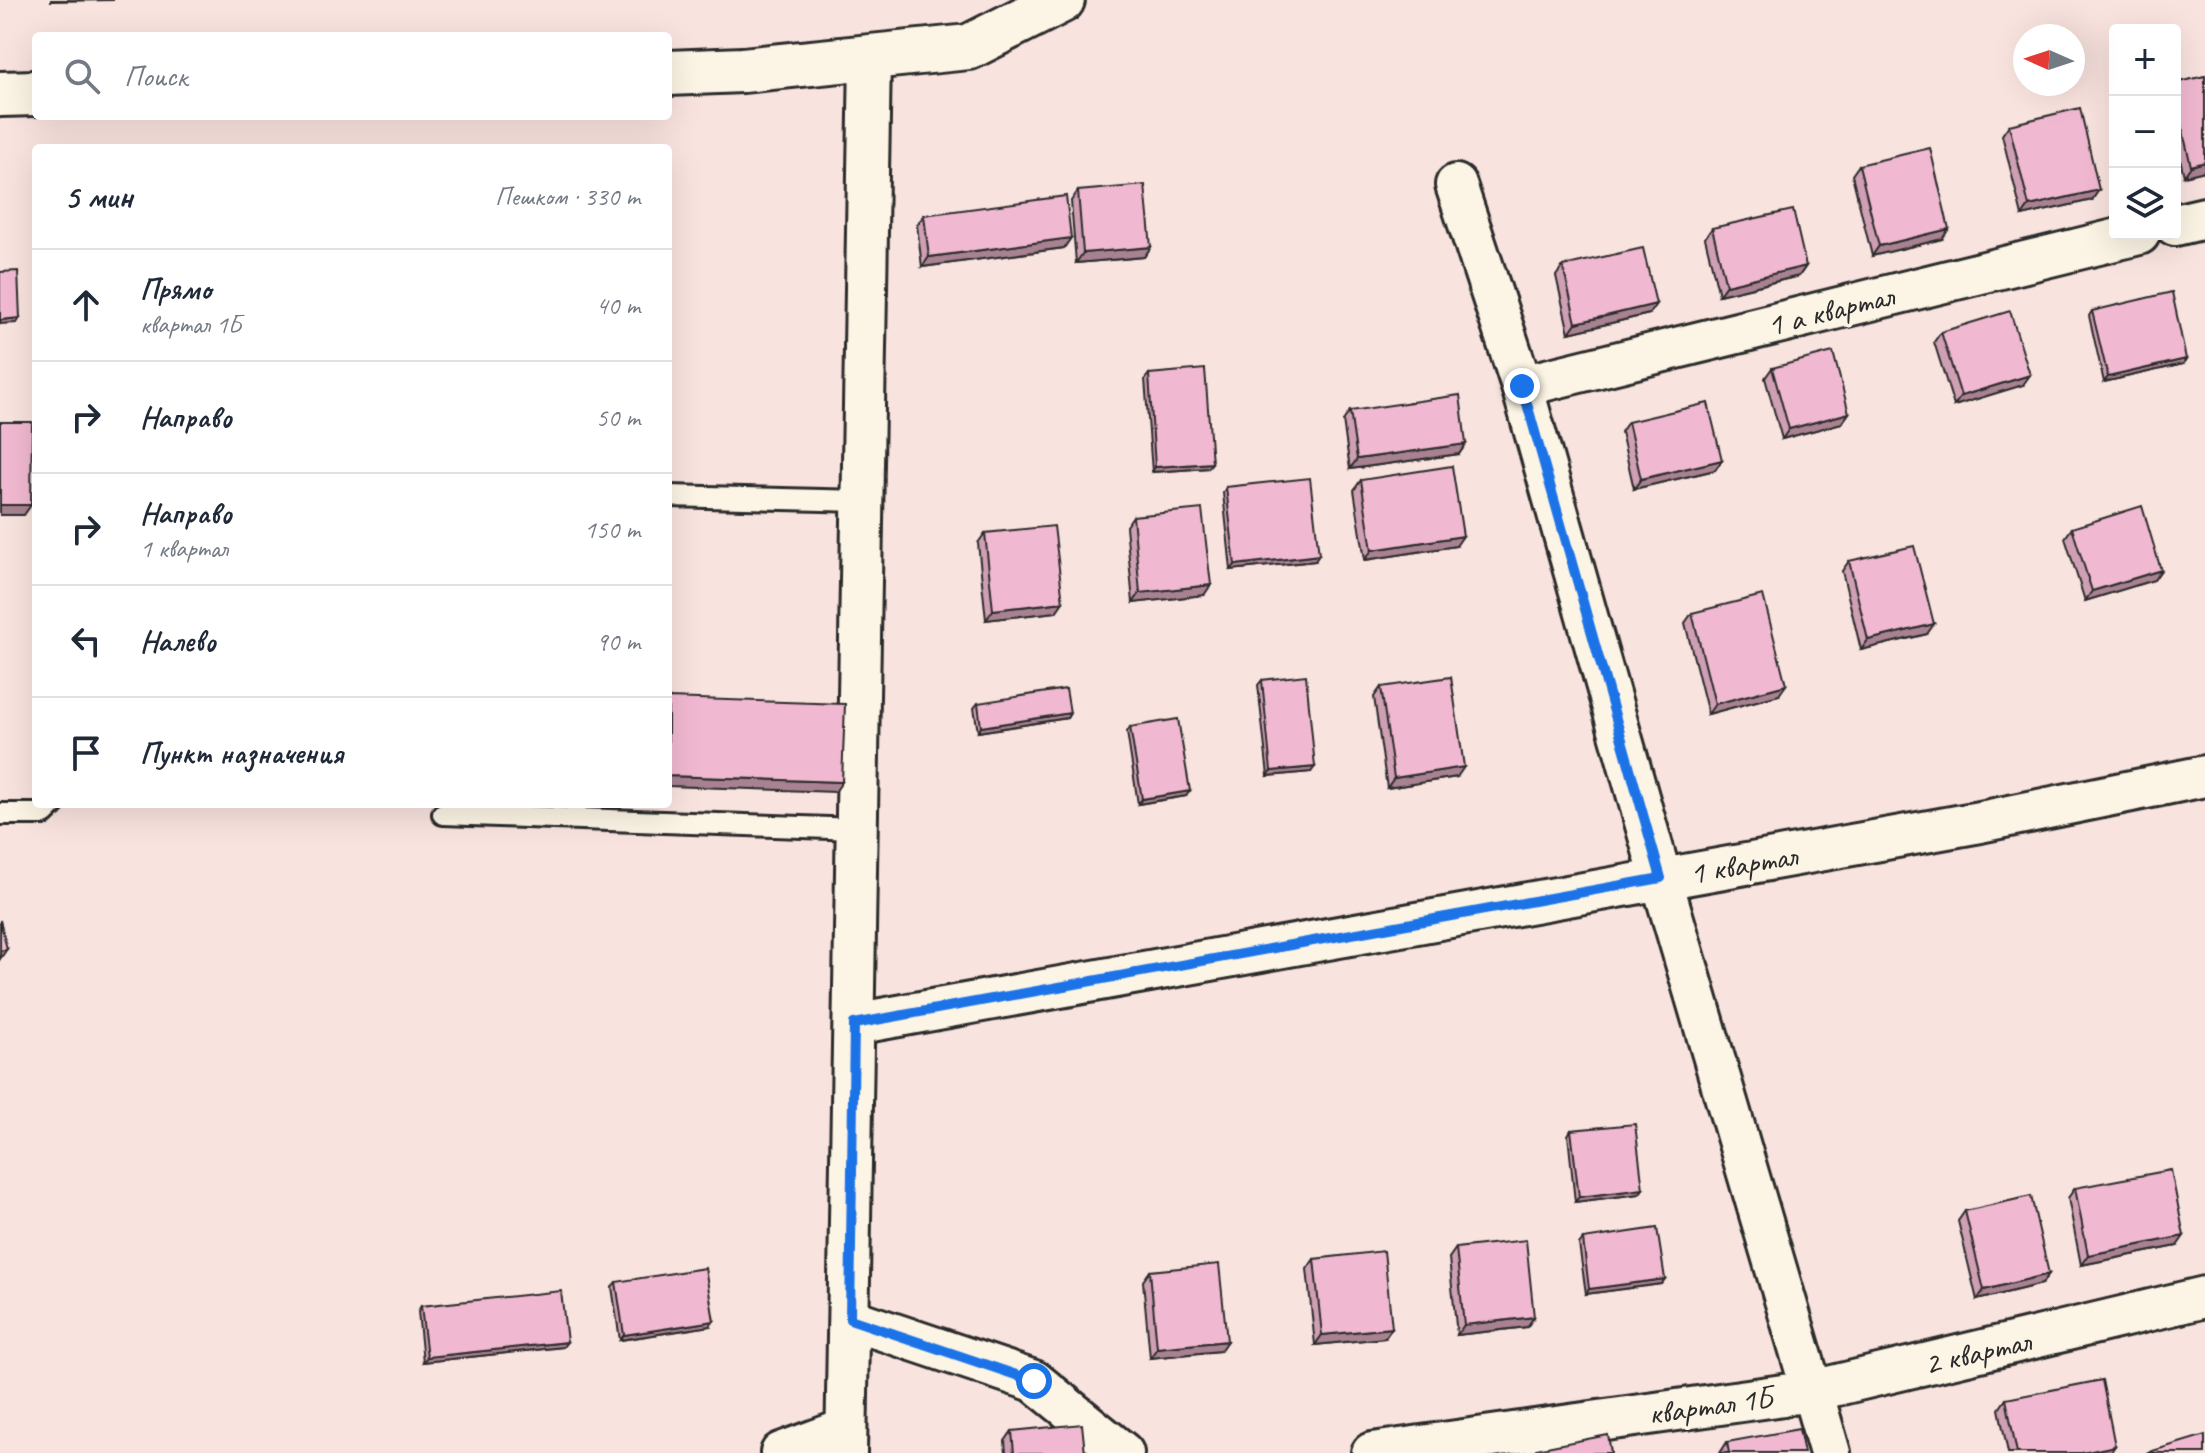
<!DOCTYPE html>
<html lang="ru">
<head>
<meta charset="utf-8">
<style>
	body { margin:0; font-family:Caveat,sans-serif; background:#f2f2f3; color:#1f2937 }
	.controls { position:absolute; right:24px; top:24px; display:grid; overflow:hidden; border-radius:8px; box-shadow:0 8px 32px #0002 }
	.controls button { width:72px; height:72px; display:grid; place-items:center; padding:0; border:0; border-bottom:2px solid #e0e1e3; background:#fff; color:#1f2937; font:40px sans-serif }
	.compass { position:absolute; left:2013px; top:24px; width:72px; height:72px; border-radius:50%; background:#fff; box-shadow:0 8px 32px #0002; rotate:273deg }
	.stop { position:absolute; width:24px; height:24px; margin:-18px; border:6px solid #1a73e8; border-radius:50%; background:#fff }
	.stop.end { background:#1a73e8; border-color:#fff; box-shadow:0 2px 8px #0008 }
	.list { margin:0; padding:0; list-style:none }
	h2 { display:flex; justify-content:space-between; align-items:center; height:104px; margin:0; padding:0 32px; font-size:34px }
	h2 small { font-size:26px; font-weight:400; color:#747a83 }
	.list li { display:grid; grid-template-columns:52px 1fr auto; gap:24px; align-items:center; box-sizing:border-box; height:112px; padding:0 32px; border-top:2px solid #e0e1e3 }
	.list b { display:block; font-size:30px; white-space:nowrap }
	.list p { margin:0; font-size:26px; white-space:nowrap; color:#747a83 }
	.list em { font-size:26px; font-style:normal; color:#747a83 }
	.icon { flex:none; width:44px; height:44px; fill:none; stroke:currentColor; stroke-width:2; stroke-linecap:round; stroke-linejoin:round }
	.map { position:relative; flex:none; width:2205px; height:1453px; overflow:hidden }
	.search { position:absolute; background:#fff; box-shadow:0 8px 32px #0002; left:32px; top:32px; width:640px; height:88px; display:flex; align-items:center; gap:20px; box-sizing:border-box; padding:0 28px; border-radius:8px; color:#747a83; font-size:30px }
	.panel { position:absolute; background:#fff; box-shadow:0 8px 32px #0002; left:32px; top:144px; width:640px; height:664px; border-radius:8px }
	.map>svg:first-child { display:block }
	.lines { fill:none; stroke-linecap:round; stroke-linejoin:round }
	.lane-casing { stroke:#2b2b2b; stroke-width:26 }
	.street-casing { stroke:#2b2b2b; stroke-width:46 }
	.secondary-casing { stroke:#2b2b2b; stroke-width:50 }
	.lane { stroke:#fcf5e5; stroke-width:20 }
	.street { stroke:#fcf5e5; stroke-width:40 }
	.secondary { stroke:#fcf5e5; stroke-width:44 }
	.wall { fill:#cf9fb4; stroke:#2b2b2b; stroke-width:2 }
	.shaded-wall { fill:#a98292; stroke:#2b2b2b; stroke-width:2 }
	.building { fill:#f1b9d1; stroke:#2b2b2b; stroke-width:2 }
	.route { stroke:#1a73e8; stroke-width:10 }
	.labels { text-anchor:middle; stroke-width:7; stroke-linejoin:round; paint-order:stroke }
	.street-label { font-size:32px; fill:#2b2b2b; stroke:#fcf5e5 }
</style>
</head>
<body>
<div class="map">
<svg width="2205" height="1453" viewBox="0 0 2205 1453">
	<rect width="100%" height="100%" fill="#f9e3df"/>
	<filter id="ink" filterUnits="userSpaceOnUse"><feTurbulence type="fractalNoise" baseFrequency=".0125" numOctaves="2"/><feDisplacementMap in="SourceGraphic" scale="16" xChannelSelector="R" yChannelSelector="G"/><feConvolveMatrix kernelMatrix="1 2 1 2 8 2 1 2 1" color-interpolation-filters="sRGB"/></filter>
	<g filter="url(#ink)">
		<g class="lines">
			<!-- lane casing -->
			<g class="lane-casing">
				<g id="lane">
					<path d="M668,496l194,5"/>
					<path d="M0,814h44l10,-10"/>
					<path d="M443,814l414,15"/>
				</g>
			</g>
			<!-- street casing -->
			<g class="street-casing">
				<g id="street">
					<path d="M2175,225l30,-7"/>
					<path d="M1522,386l617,-152"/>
					<path d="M854,1024l1126,-202 225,-46"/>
					<path d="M850,1319l184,62 89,72"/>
					<path d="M781,1453l65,-24"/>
					<path d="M846,1453l24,-1396"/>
					<path d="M1372,1453l440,-62 -151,-513 -139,-492 -66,-201"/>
					<path d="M1830,1453l-18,-62 393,-94"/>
				</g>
			</g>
			<!-- secondary casing -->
			<g class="secondary-casing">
				<g id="secondary">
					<path d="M668,73l75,-3 226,-23 93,-47"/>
					<path d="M0,94l36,-1"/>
				</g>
			</g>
			<!-- lane -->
			<use href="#lane" class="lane"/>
			<!-- street -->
			<use href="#street" class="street"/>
			<!-- secondary -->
			<use href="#secondary" class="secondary"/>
		</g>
		<!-- wall -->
		<g class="wall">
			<path d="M2205,76v95l-21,5 -9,-39v-54z"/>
			<path d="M2009,125l83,75 -70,16 -20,-81z"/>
			<path d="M1859,165l83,74 -70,17 -20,-81z"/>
			<path d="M1078,191l73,56 -7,10 -68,6 -5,-62z"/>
			<path d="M924,215l140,33 -142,19 -5,-42z"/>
			<path d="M1712,228l94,38 -7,10 -80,19 -14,-57z"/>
			<path d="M1563,266l86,48 -80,19 -13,-57z"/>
			<path d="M2092,311l91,53 -79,18 -15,-66z"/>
			<path d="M1941,332l82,53 -69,21 -20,-64z"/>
			<path d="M1772,368l77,45 -7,10 -60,16 -17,-61z"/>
			<path d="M1149,374l59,94 -56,4 -7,-93z"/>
			<path d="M1350,411l116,33 -7,10 -109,15 -7,-48z"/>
			<path d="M1628,422l94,38 -7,10 -81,19 -13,-57z"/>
			<path d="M1361,480l95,66 -91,14 -11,-70z"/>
			<path d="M1226,487l89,74 -84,9 -8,-77z"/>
			<path d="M1133,516l71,79 -71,8 -7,-77z"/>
			<path d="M2072,528l89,42 -7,10 -69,21 -20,-63z"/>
			<path d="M985,533l71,79 -70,8 -8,-77z"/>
			<path d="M1849,561l78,73 -66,16 -19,-79z"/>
			<path d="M1692,613l87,82 -71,19 -23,-91z"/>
			<path d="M1262,680l49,92 -43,4 -10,-91z"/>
			<path d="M1381,687l76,90 -70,11 -13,-91z"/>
			<path d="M978,703l92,10 -3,5 -89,14 -4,-24z"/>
			<path d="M1130,727l56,69 -48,8 -11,-72z"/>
			<path d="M1571,1130l72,59 -4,5 -64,8 -7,-67z"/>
			<path d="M2075,1188l102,58 -96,19 -13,-67z"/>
			<path d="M1965,1211l77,73 -65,16 -19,-79z"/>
			<path d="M1583,1239l82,40 -4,5 -75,10 -7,-50z"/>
			<path d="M1456,1248l78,69 -7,10 -70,8 -8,-77z"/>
			<path d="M1314,1259l71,79 -70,7 -8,-76z"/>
			<path d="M1150,1271l70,80 -70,7 -7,-77z"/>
			<path d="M616,1282l94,44 -90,14 -8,-53z"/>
			<path d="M421,1306l142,41 -140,15 -5,-51z"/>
			<path d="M2006,1399l104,54h-102l-9,-44z"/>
			<path d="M1012,1431l73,22h-79l-1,-12z"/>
			<path d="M1727,1442l77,11h-84z"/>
		</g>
		<!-- shaded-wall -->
		<g class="shaded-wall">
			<path d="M51,0h63l-63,1z"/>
			<path d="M2205,162v9l-21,5 7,-10z"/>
			<path d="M2099,190l-7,10 -70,16 7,-10z"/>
			<path d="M1949,229l-7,10 -70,17 7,-10z"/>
			<path d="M1071,238l-7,10 -142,19 7,-10z"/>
			<path d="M1151,247l-7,10 -68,6 7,-10z"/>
			<path d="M1806,266l-7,10 -80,19 7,-10z"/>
			<path d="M1656,304l-7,10 -80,19 7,-10z"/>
			<path d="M20,318l-3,5 -17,1v-4z"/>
			<path d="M2186,359l-3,5 -79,18 4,-5z"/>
			<path d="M2030,375l-7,10 -69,21 7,-10z"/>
			<path d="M1849,413l-7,10 -60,16 7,-10z"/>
			<path d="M1466,444l-7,10 -109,15 7,-10z"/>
			<path d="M1722,460l-7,10 -81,19 7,-10z"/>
			<path d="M1212,463l-4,5 -56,4 3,-5z"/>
			<path d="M0,505h31l-7,10h-24z"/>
			<path d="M1463,536l-7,10 -91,14 7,-10z"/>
			<path d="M1319,555l-4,6 -84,9 4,-5z"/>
			<path d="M2161,570l-7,10 -69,21 7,-10z"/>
			<path d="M1211,585l-7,10 -71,8 7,-10z"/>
			<path d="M1063,602l-7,10 -70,8 7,-10z"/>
			<path d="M1934,624l-7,10 -66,16 7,-10z"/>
			<path d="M1786,685l-7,10 -71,19 7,-10z"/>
			<path d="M1070,713l-3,5 -89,14 3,-5z"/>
			<path d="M1315,767l-4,5 -43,4 3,-5z"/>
			<path d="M1464,767l-7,10 -70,11 7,-10z"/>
			<path d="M668,776l174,6 -7,10 -167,-6z"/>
			<path d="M1190,791l-4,5 -48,8 4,-5z"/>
			<path d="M7,949l-7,10v-8z"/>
			<path d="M1643,1189l-4,5 -64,8 4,-5z"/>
			<path d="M2184,1236l-7,10 -96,19 7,-10z"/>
			<path d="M2049,1274l-7,10 -65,16 7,-10z"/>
			<path d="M1665,1279l-4,5 -75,10 3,-5z"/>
			<path d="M1534,1317l-7,10 -70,8 7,-10z"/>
			<path d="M714,1321l-4,5 -90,14 4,-5z"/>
			<path d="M1392,1328l-7,10 -70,7 7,-10z"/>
			<path d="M1227,1341l-7,10 -70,7 7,-10z"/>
			<path d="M567,1342l-4,5 -140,15 4,-5z"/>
			<path d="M2115,1446l-5,7h-28z"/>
		</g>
		<!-- building -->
		<g class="building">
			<path d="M2205,76v86l-14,4 -16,-68v-15z"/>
			<path d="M2080,108l19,82 -70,16 -20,-81z"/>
			<path d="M1930,148l19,81 -70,17 -20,-81z"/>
			<path d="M1145,185l6,62 -68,6 -5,-62z"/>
			<path d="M1066,196l5,42 -142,19 -5,-42z"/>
			<path d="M1793,210l13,56 -80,19 -14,-57z"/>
			<path d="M1643,248l13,56 -80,19 -13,-57z"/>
			<path d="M18,271l2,47 -20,2v-48z"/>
			<path d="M2172,292l14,67 -78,18 -16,-66z"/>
			<path d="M2010,311l20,64 -69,21 -20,-64z"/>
			<path d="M1833,352l16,61 -60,16 -17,-61z"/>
			<path d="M1205,369l7,94 -57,4 -6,-93z"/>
			<path d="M1460,395l6,49 -109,15 -7,-48z"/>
			<path d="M1708,403l14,57 -81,19 -13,-57z"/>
			<path d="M0,422h32l-1,83h-31z"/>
			<path d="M1452,466l11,70 -91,14 -11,-70z"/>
			<path d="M1310,478l9,77 -84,10 -9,-78z"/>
			<path d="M2142,506l19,64 -69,21 -20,-63z"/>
			<path d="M1202,509l9,76 -71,8 -7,-77z"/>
			<path d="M1054,526l9,76 -70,8 -8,-77z"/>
			<path d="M1914,546l20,78 -66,16 -19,-79z"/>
			<path d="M1763,595l23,90 -71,19 -23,-91z"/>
			<path d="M1306,675l9,92 -44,4 -9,-91z"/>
			<path d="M1451,677l13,90 -70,11 -13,-91z"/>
			<path d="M1066,689l4,24 -89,14 -3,-24z"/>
			<path d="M668,698l177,6 -3,78 -174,-6z"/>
			<path d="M1178,719l12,72 -48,8 -12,-72z"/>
			<path d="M0,920l7,29 -7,2z"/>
			<path d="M1635,1124l8,65 -64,8 -8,-67z"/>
			<path d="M2171,1170l13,66 -96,19 -13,-67z"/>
			<path d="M2031,1196l18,78 -65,16 -19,-79z"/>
			<path d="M1657,1228l8,51 -76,10 -6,-50z"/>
			<path d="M1526,1240l8,77 -70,8 -8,-77z"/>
			<path d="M1384,1251l8,77 -70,7 -8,-76z"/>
			<path d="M1219,1264l8,77 -70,7 -7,-77z"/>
			<path d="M705,1268l9,53 -90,14 -8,-53z"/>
			<path d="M561,1291l6,51 -140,15 -6,-51z"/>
			<path d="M2102,1380l13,66 -33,7h-65l-11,-54z"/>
			<path d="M1082,1424l3,29h-71l-2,-22z"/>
			<path d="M1799,1429l5,24h-75l-2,-11z"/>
			<path d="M1608,1435l3,18h-75v-4z"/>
			<path d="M2205,1435v18h-59z"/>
		</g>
	</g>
	<g class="lines" filter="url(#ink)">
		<!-- route -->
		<path class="route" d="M1034,1381l-184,-62 4,-295 807,-146 -139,-492"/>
	</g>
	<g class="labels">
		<!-- street labels -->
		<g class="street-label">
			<text transform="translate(1830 310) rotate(-14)" y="11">1 а квартал</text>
			<text transform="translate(1743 864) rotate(-10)" y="11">1 квартал</text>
			<text transform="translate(1977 1352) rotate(-13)" y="11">2 квартал</text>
			<text transform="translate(1710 1405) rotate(-8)" y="11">квартал 1Б</text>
		</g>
	</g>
</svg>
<div class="controls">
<button>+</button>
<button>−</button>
<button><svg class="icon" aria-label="layers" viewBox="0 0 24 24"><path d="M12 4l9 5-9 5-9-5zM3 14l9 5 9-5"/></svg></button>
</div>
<svg class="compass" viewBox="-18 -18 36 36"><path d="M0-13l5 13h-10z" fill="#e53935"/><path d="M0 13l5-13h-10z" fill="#747a83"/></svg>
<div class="stop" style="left:1034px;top:1381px"></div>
<div class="stop end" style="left:1522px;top:386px"></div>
<div class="search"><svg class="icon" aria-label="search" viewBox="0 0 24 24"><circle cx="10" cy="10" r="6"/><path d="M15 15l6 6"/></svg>Поиск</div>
<section class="panel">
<h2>5 мин<small>Пешком · 330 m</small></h2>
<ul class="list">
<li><svg class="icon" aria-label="ahead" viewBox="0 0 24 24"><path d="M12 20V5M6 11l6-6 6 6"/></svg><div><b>Прямо</b><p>квартал 1Б</p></div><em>40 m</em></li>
<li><svg class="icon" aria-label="right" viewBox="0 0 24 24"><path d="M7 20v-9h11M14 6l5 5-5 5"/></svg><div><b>Направо</b></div><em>50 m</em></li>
<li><svg class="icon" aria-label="right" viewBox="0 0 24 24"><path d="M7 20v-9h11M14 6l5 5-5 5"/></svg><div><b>Направо</b><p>1 квартал</p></div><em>150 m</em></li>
<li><svg class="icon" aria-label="left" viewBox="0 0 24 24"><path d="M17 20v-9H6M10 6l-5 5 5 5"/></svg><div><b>Налево</b></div><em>90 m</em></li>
<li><svg class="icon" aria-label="arrive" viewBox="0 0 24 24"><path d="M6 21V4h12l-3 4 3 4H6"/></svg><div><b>Пункт назначения</b></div></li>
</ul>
</section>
</div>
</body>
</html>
